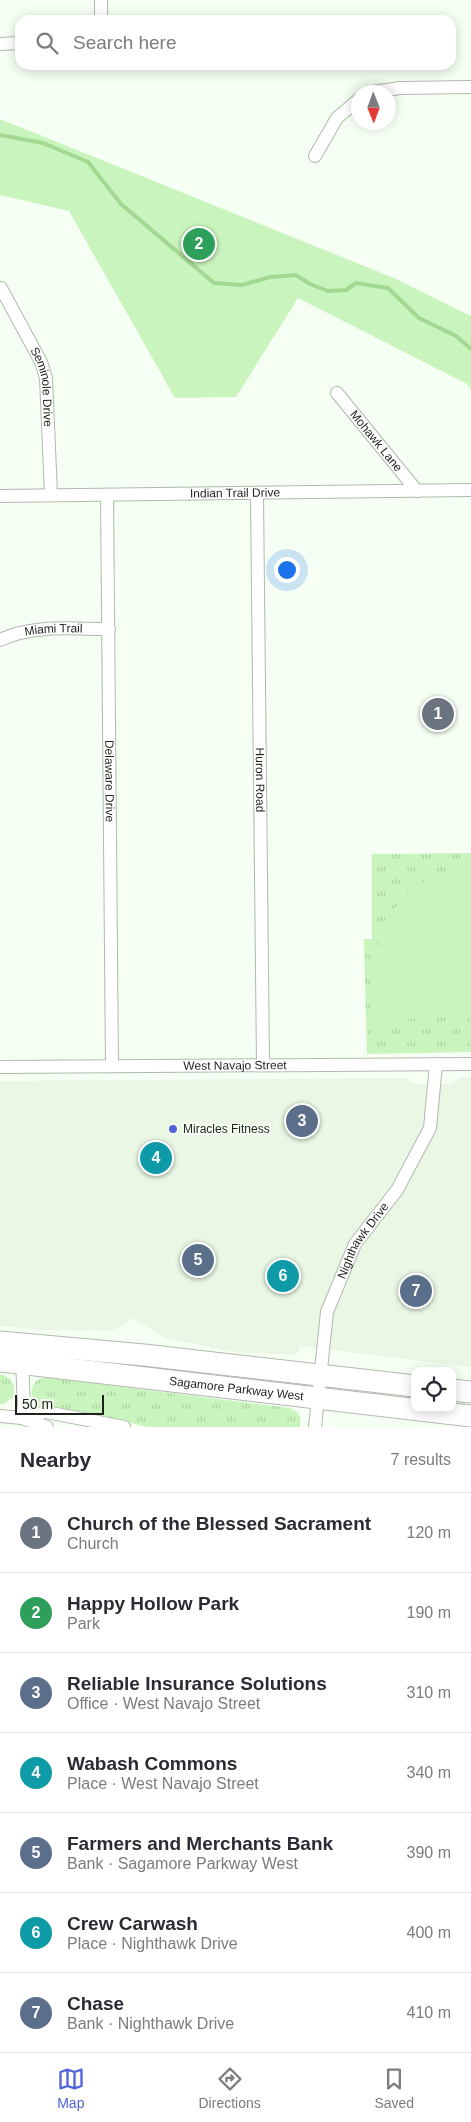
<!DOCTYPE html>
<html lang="en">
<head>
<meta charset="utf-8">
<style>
	body { margin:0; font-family:Helvetica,sans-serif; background:#f7f7f7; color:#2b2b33 }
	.controls { position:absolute; right:15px; bottom:15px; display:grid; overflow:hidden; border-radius:10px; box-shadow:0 2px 12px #0003 }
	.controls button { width:45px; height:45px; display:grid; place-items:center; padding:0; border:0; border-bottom:1px solid #e1e1e2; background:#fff; color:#2b2b33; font:25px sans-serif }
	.compass { position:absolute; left:351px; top:85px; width:45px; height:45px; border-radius:50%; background:#fff; box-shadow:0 2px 12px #0003; rotate:179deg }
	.scale { position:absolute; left:15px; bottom:12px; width:89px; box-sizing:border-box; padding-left:5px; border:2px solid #1e211c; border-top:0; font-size:14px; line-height:18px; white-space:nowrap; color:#1e211c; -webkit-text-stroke:4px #f6fff3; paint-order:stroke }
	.you { position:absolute; left:286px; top:569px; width:18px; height:18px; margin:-12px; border:4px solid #fff; border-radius:50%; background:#1a73e8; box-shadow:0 0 0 8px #1a73e833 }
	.badge { display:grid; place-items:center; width:32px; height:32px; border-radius:50%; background:#5262d8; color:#fff; font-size:16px; font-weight:700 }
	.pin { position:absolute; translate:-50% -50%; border:2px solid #fff; box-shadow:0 1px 5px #0006 }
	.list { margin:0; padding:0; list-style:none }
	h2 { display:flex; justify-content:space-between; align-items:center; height:65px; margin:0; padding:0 20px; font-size:21px }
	h2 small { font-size:16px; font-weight:400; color:#7c7c81 }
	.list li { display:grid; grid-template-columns:32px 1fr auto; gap:15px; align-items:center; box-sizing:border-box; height:80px; padding:0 20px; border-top:1px solid #e1e1e2 }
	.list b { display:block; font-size:19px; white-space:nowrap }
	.list p { margin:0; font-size:16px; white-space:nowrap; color:#7c7c81 }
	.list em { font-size:16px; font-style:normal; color:#7c7c81 }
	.icon { flex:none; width:28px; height:28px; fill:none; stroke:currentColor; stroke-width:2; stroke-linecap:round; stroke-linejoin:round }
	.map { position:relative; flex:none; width:471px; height:1427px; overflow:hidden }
	.search { position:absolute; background:#fff; box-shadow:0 2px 12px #0003; left:15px; right:15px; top:15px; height:55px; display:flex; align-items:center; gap:12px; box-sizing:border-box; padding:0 18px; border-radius:15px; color:#7c7c81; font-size:19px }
	.sheet { height:625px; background:#fff }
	nav { display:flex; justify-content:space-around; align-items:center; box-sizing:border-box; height:70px; border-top:1px solid #e1e1e2; background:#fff; font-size:14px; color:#7c7c81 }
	nav a { display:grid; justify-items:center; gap:2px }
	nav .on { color:#5262d8 }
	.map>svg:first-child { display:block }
	.built { fill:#e9f7e4 }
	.grass { fill:url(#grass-tufts) }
	.park { fill:#caf4bd }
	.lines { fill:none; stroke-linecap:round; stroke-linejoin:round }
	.stream { stroke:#a2d891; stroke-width:4 }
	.street-casing { stroke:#b0b9ad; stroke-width:14 }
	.highway-casing { stroke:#b0b9ad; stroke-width:23 }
	.street { stroke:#fff; stroke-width:12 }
	.highway { stroke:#fff; stroke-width:21 }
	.poi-dot { fill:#5262d8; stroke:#f6fff3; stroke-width:2 }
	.labels { text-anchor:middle; stroke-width:4; stroke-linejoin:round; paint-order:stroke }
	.street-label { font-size:12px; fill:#1e211c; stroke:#f6fff3 }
	.poi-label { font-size:12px; fill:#1e211c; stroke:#f6fff3; text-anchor:start }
</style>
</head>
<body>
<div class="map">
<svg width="471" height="1427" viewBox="0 0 471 1427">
	<defs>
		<pattern id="grass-tufts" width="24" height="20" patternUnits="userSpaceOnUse" patternTransform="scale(1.25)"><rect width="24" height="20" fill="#caf4bd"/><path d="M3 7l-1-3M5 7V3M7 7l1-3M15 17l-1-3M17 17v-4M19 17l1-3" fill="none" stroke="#add1a2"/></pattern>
	</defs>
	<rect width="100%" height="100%" fill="#f6fff3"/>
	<!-- built -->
	<path class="built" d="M461,1077h10v290l-171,-21 -3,9 -65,-3 -67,-14 -33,-20 -9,8 -13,5 -67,-1 -43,-4v-245l405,-3 10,6h36z"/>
	<!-- grass -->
	<g class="grass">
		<path d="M471,853v199l-104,2 -3,-115h8v-85z"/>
		<path d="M0,1374c11,3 17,11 13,23l-9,7h-4z"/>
		<path d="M43,1377l247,31 7,4 3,5v10h-152l-51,-12 -57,-9 -6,-4c-5,-12 -2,-20 9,-25z"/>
	</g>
	<!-- park -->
	<g class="park">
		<path d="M0,119l394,159 77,38v74l-4,-6 -169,-86 -62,99 -61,1 -106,-187 -69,-16z"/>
		<path d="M467,868h4v147l-97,6c-1,-42 -4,-81 24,-116 8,-10 20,-21 32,-26 12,-5 25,-7 37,-11z"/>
	</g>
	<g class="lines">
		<!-- stream -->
		<path class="stream" d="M0,135l43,8 45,19 33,42 93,79 28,2 28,-8 26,-2 14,9 18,7 18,-1 10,-7 32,5 31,30 37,18 15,13"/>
		<!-- street casing -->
		<g class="street-casing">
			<g id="street">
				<path d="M101,20v-20"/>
				<path d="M0,44l20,-1"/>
				<path d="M373,92l27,-4 71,-1"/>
				<path d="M315,156l22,-38 21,-18"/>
				<path id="s1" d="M1,288l40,74 5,16 5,117"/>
				<path id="s2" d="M337,393l80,98"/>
				<path id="s3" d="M107,495l5,571"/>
				<path id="s4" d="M257,495l6,570"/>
				<path id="s5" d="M0,496l471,-6"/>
				<path id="s6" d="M0,640c33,-16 74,-11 109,-11"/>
				<path id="s7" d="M0,1067l471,-3"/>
				<path d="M22,1362l2,43 -2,13"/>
				<path d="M0,1416l22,2 24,-6 78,15"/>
				<path d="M22,1418l25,9"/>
				<path id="s8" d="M315,1427l12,-115 28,-68 42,-54 33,-62 6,-64"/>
			</g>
		</g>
		<!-- highway casing -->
		<g class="highway-casing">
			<g id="highway">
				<path d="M0,1342l144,13 271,31"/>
				<path id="s9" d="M0,1361l471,55"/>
				<path d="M452,1390l19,2"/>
			</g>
		</g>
		<!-- street -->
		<use href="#street" class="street"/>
		<!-- highway -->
		<use href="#highway" class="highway"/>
	</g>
	<!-- markers -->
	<circle class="poi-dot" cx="173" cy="1129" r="5"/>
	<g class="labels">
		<!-- street labels -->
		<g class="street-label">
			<text dy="4" stroke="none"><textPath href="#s1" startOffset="109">Seminole Drive</textPath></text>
			<text dy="4" stroke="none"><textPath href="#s2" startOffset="62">Mohawk Lane</textPath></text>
			<text dy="4" stroke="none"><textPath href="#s5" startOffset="235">Indian Trail Drive</textPath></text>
			<text dy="4" stroke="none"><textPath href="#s6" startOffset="55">Miami Trail</textPath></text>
			<text dy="4" stroke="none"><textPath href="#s4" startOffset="285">Huron Road</textPath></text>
			<text dy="4" stroke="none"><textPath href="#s3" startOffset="286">Delaware Drive</textPath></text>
			<text dy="4" stroke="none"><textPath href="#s7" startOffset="235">West Navajo Street</textPath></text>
			<text dy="4" stroke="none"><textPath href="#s8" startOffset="196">Nighthawk Drive</textPath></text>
			<text dy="4" stroke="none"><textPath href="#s9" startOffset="238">Sagamore Parkway West</textPath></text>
		</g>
		<!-- poi labels -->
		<g class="poi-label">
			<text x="183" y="1133">Miracles Fitness</text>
		</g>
	</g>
</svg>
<div class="controls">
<button><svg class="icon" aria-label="locate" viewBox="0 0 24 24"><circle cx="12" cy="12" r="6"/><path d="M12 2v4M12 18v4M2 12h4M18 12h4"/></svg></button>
</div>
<svg class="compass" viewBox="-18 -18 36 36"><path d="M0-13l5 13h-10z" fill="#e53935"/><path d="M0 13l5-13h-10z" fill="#7c7c81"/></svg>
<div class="scale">50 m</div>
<div class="you"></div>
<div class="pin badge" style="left:438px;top:714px;background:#6b7280">1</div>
<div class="pin badge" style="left:199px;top:244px;background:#2e9e5b">2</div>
<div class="pin badge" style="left:302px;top:1121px;background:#5c6f8a">3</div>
<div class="pin badge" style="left:156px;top:1158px;background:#0f9aa8">4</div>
<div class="pin badge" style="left:198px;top:1260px;background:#5c6f8a">5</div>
<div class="pin badge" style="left:283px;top:1276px;background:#0f9aa8">6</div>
<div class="pin badge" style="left:416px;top:1291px;background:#5c6f8a">7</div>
<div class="search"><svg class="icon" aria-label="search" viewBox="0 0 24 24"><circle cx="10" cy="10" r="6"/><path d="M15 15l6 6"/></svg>Search here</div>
</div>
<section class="sheet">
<h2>Nearby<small>7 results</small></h2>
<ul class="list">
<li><span class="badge" style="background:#6b7280">1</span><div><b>Church of the Blessed Sacrament</b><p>Church</p></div><em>120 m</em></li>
<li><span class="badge" style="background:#2e9e5b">2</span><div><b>Happy Hollow Park</b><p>Park</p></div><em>190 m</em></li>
<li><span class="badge" style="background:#5c6f8a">3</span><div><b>Reliable Insurance Solutions</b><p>Office · West Navajo Street</p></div><em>310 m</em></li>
<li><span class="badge" style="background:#0f9aa8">4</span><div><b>Wabash Commons</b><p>Place · West Navajo Street</p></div><em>340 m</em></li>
<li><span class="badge" style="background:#5c6f8a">5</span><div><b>Farmers and Merchants Bank</b><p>Bank · Sagamore Parkway West</p></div><em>390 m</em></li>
<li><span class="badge" style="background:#0f9aa8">6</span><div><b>Crew Carwash</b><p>Place · Nighthawk Drive</p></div><em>400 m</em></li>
<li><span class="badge" style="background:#5c6f8a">7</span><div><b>Chase</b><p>Bank · Nighthawk Drive</p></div><em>410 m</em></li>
</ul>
</section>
<nav>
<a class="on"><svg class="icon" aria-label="map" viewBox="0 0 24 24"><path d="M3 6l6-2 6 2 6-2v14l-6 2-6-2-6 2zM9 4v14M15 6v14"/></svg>Map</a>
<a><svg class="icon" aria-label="directions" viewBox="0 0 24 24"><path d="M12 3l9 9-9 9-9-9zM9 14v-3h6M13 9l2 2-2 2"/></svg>Directions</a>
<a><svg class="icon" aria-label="saved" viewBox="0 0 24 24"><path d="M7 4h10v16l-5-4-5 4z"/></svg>Saved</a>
</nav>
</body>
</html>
